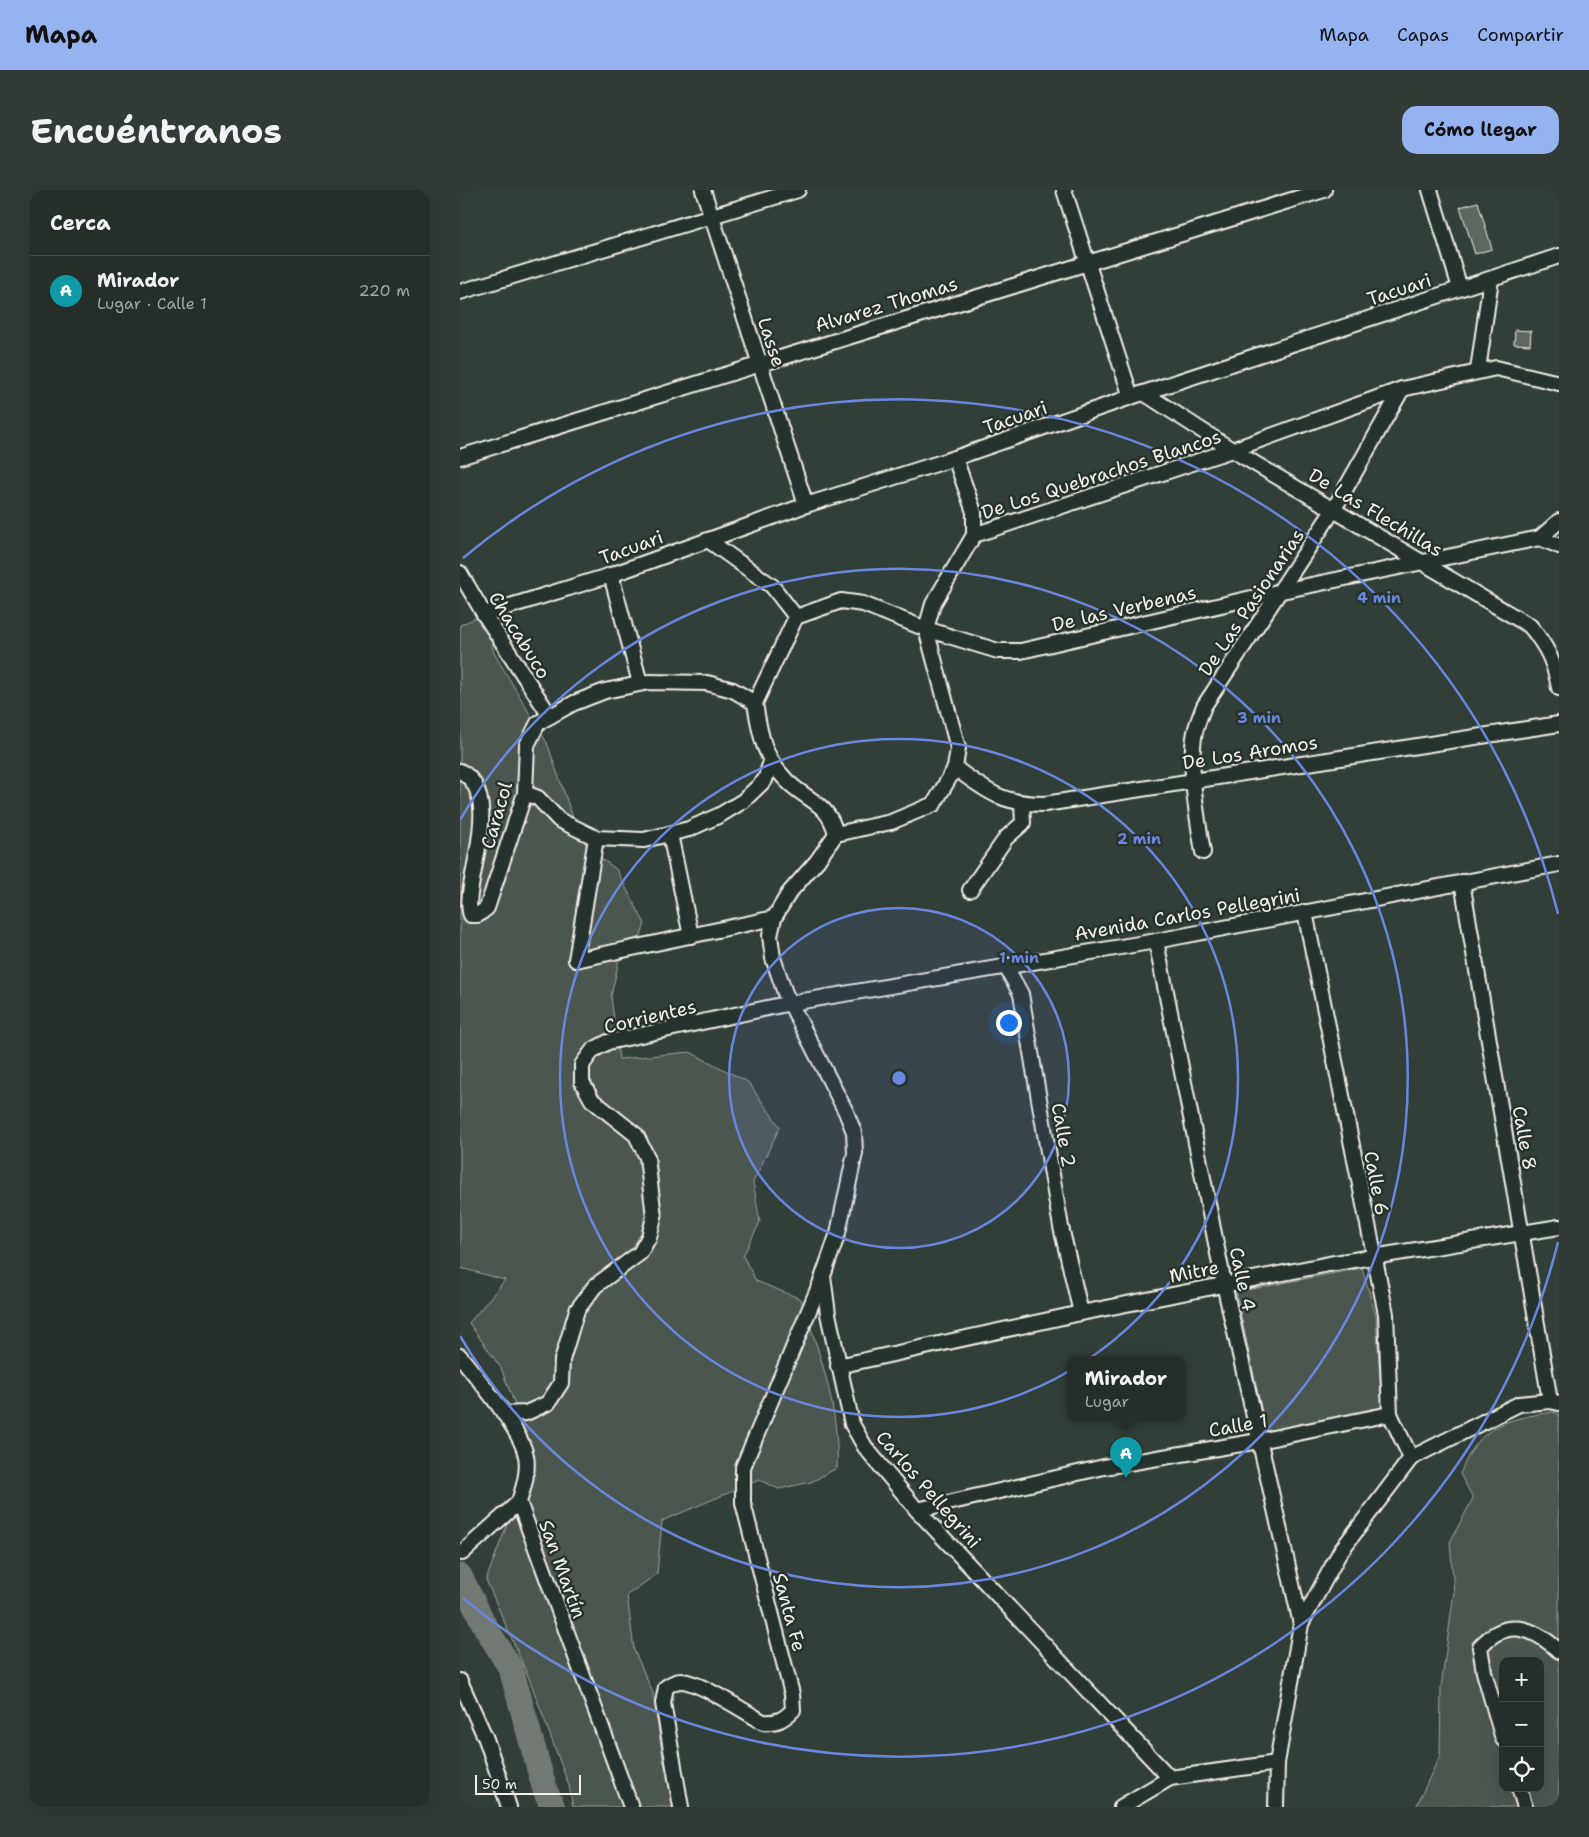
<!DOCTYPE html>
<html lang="es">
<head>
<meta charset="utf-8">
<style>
	body { margin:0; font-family:"Shantell Sans",sans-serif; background:#323a36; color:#f1f3f6 }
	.controls { position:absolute; right:15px; bottom:15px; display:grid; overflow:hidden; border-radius:10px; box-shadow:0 5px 20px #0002 }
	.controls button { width:45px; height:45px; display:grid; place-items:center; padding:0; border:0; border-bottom:1px solid #424a47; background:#262e2a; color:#f1f3f6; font:25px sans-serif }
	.scale { position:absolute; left:15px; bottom:12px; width:106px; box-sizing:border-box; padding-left:5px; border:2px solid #f4f1e8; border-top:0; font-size:14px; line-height:18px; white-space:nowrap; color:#f4f1e8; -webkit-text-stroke:4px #26332d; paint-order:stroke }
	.you { position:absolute; left:548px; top:832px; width:18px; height:18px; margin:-12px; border:4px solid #fff; border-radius:50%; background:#1a73e8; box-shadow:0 0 0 8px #1a73e833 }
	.badge { display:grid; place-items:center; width:32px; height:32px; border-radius:50%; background:#95b2f1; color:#fff; font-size:16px; font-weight:700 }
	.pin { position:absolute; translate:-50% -41px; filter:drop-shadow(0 1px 2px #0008) }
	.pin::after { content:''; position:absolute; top:26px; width:18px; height:15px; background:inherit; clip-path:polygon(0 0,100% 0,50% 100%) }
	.popup { position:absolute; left:607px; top:1166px; width:118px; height:65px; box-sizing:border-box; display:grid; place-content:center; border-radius:10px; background:#262e2a; filter:drop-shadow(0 1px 4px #0005); font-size:16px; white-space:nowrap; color:#a4a8a8 }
	.popup b { font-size:19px; color:#f1f3f6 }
	.popup::after { content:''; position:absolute; left:50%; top:100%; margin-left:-10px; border:10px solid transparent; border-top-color:#262e2a }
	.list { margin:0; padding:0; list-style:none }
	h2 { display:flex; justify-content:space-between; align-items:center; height:65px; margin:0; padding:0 20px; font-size:21px }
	h2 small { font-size:16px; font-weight:400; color:#a4a8a8 }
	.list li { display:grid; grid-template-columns:32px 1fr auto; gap:15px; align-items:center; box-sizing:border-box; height:70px; padding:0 20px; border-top:1px solid #424a47 }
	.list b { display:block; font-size:19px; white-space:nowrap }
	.list p { margin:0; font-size:16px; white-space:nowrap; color:#a4a8a8 }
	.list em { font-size:16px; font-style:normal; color:#a4a8a8 }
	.icon { flex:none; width:28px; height:28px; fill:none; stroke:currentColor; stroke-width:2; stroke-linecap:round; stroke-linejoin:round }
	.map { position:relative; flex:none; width:1099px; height:1617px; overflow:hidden; border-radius:15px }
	header { display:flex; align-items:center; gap:30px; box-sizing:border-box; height:70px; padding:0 25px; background:#95b2f1; color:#111 }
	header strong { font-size:24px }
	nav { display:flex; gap:28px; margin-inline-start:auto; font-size:18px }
	.intro { display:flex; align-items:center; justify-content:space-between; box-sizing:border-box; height:120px; padding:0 30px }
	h1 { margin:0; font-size:35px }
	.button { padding:12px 22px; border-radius:15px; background:#95b2f1; color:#111; font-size:18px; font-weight:700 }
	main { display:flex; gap:30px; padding:0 30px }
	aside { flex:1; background:#262e2a; border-radius:15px; box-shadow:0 5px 20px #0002 }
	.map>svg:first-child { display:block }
	.green { fill:#4c564f; stroke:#a0a49c; fill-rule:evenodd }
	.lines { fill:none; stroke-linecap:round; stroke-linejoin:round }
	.river { stroke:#727972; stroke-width:25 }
	.building { fill:#5f6861; stroke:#f4f1e8 }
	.street-casing { stroke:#f4f1e8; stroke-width:18 }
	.street { stroke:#26332d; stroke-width:14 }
	.ring { fill:none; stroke:#6887de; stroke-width:2.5 }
	.labels { text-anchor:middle; stroke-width:5; stroke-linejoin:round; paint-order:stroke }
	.street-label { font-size:19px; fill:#f4f1e8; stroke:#26332d }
	.centre { fill:#6887de; stroke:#26332d; stroke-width:2.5 }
	.ring-label { font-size:15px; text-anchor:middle; font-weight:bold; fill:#6887de; stroke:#26332d; stroke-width:5; stroke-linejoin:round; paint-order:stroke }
</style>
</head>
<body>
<header>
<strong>Mapa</strong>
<nav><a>Mapa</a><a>Capas</a><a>Compartir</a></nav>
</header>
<div class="intro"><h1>Encuéntranos</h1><a class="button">Cómo llegar</a></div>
<main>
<aside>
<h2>Cerca<small></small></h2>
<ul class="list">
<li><span class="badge" style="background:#0f9aa8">A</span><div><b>Mirador</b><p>Lugar · Calle 1</p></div><em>220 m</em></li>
</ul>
</aside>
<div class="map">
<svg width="1099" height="1617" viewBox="0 0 1099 1617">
	<rect width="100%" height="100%" fill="#323e38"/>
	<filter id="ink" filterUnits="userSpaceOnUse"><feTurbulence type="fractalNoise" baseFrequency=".02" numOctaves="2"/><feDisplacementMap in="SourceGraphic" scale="10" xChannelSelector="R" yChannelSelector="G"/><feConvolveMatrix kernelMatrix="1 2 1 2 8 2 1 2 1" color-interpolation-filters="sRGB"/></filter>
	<g filter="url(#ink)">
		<!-- green -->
		<g class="green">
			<path d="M24,424l10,39 53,90 27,78 15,29 27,19 29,55 -7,19 -17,8 -10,45 8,63 71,-7 58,30 32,45 -27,55 7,40 -17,34 13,25 45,18c19,55 39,111 36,169l-26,14 -32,7 -20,-9 -97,41 -5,53 -30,21 7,55 19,43 10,66 14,48h-104l-4,-21 -40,-108 -43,-98 30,-79 6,-31 -3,-55 -18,-47 -32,-45 36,-43 -44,-12 -1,-2v-641z"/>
			<path d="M902,1078l14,48 6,91 -116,24 -30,-139z"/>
			<path d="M1093,1222l6,2v393h-143l24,-52 1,-68 13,-95 -4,-50 23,-44 -13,-24c19,-49 45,-55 93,-62zM1043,1471h37v127h-37z"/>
		</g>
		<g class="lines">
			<!-- river -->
			<path class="river" d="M0,1386l25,50 26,43 34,121 8,17"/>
		</g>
		<!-- building -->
		<g class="building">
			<path d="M1018,12l14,47 -17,5 -15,-47z"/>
			<path d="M1055,140l16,1 -1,14 -16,-1z"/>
		</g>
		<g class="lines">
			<!-- street casing -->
			<g class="street-casing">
				<g id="street">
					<path d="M243,0l103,315"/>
					<path d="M604,0l67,207"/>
					<path d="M970,0l30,98"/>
					<path d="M0,102l338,-102"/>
					<path d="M1018,180l13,-91"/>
					<path d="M684,203l88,57 298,176c17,21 24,35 29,62"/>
					<path d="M0,267l864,-267"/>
					<path d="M495,268l19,54v23"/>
					<path d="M1080,348l19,-17"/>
					<path d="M248,350l64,46 24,31"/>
					<path d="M0,383l24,41 66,102"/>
					<path d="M151,385l29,108"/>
					<path d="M24,424l127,-39 195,-70 149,-47 176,-61 428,-141"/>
					<path d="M295,513l41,-86 45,-16 22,3 63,25 72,22h23l261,-60 258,-53 19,8"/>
					<path d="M495,578c33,24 47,36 90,36l514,-80"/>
					<path d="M0,581c47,24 0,118 11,144h7l9,-7 38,-115 2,-48 11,-22 36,-20 31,-12 44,-9 58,1 26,7 22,13c5,31 8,53 31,77 20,21 42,21 50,54"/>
					<path d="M65,603l13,5 21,22 37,18 48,2 45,-11 31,-14 23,-14 22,-21 6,-19"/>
					<path d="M210,644l21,102"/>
					<path d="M376,644l-19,27 -28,32 -15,25 -4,18 3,22 12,35 61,119 8,20 1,21 -17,80 -15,43 5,38 24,110 13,23 52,63 253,268"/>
					<path d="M376,644l55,-12 43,-18 21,-36 3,-20 -32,-119 7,-25 41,-69 258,-85 170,-61 94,-21 63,15"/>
					<path d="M136,648l-20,122 198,-42"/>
					<path d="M743,662c-6,-36 -15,-85 -8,-120 2,-9 6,-18 9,-26l130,-197 68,-120"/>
					<path d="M1002,692l88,519"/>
					<path d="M510,700l36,-52 17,-15 -1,-19"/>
					<path d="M845,722l81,402 4,100 21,44"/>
					<path d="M696,751l68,343 77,340"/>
					<path d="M545,775l16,29 40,233 20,86"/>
					<path d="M0,1166c18,23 61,73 66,100 3,15 -3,33 -7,46l112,305"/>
					<path d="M378,1176l243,-53 248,-49 230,-37"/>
					<path d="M44,1224l22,-1 22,-10 13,-20 1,-23 15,-50 18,-24 45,-33 9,-16 5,-20 -7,-60 -11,-22 -44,-35 -10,-18v-17l11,-15 15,-8 183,-39 365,-62 403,-77"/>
					<path d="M457,1320l187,-43 155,-26 131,-27"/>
					<path d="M2,1363l57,-51"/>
					<path d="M0,1491l26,58 23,68"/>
					<path d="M1043,1549l-19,-67 -4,-25c26,-30 53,-20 79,4"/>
					<path d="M1059,1598l6,19"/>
					<path d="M221,1617l-18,-104 3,-16c5,-3 9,-6 15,-6 18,0 64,31 82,41 14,1 20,-2 30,-12l-1,-16 -49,-191v-36l80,-190"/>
					<path d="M661,1617l49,-29 107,-15"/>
					<path d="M816,1617l1,-44 24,-139 39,-72 71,-94 108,-54 31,-3 9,2"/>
				</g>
			</g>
			<!-- street -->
			<use href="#street" class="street"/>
		</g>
	</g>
	<!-- distance rings -->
	<circle cx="439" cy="888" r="170" fill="#6887de" fill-opacity=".12"/>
	<g class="ring">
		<circle cx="439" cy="888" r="170"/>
		<circle cx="439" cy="888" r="339"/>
		<path d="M0 630A509 509 0 1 1 0 1146"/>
		<path d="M1098 1052A679 679 0 0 1 3 1408M3 368A679 679 0 0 1 1098 724"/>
	</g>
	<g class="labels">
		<!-- street labels -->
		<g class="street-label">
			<text transform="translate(939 99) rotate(-18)" y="7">Tacuari</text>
			<text transform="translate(426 114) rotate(-17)" y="7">Alvarez Thomas</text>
			<text transform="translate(312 152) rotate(72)" y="7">Lasse</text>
			<text transform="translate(555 227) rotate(-19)" y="7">Tacuari</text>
			<text transform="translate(641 284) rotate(-18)" y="7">De Los Quebrachos Blancos</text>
			<text transform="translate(916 322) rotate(31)" y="7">De Las Flechillas</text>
			<text transform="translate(171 357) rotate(-20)" y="7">Tacuari</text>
			<text transform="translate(791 412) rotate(-56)" y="7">De Las Pasionarias</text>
			<text transform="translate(664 418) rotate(-13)" y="7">De las Verbenas</text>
			<text transform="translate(60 445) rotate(58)" y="7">Chacabuco</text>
			<text transform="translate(790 562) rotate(-9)" y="7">De Los Aromos</text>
			<text transform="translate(36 625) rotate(-74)" y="7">Caracol</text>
			<text transform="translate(727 724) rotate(-10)" y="7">Avenida Carlos Pellegrini</text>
			<text transform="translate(190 826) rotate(-13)" y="7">Corrientes</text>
			<text transform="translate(604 945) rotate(80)" y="7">Calle 2</text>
			<text transform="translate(1065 948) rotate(80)" y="7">Calle 8</text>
			<text transform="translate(917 993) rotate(79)" y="7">Calle 6</text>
			<text transform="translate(734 1081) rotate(-11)" y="7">Mitre</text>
			<text transform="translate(783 1089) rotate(78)" y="7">Calle 4</text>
			<text transform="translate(778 1235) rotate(-10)" y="7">Calle 1</text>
			<text transform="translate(469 1299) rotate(49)" y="7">Carlos Pellegrini</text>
			<text transform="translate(103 1379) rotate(70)" y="7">San Martín</text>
			<text transform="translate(330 1422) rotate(75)" y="7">Santa Fe</text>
		</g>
	</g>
	<circle cx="439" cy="888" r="8" class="centre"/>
	<g class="ring-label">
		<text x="919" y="413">4 min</text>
		<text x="799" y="533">3 min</text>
		<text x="679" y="654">2 min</text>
		<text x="559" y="773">1 min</text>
	</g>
</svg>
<div class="controls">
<button>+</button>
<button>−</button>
<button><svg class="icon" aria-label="locate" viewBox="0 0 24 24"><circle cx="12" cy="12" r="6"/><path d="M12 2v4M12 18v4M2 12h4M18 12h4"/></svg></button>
</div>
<div class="scale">50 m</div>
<div class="you"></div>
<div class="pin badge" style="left:666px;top:1288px;background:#0f9aa8">A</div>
<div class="popup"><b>Mirador</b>Lugar</div>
</div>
</main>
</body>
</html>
